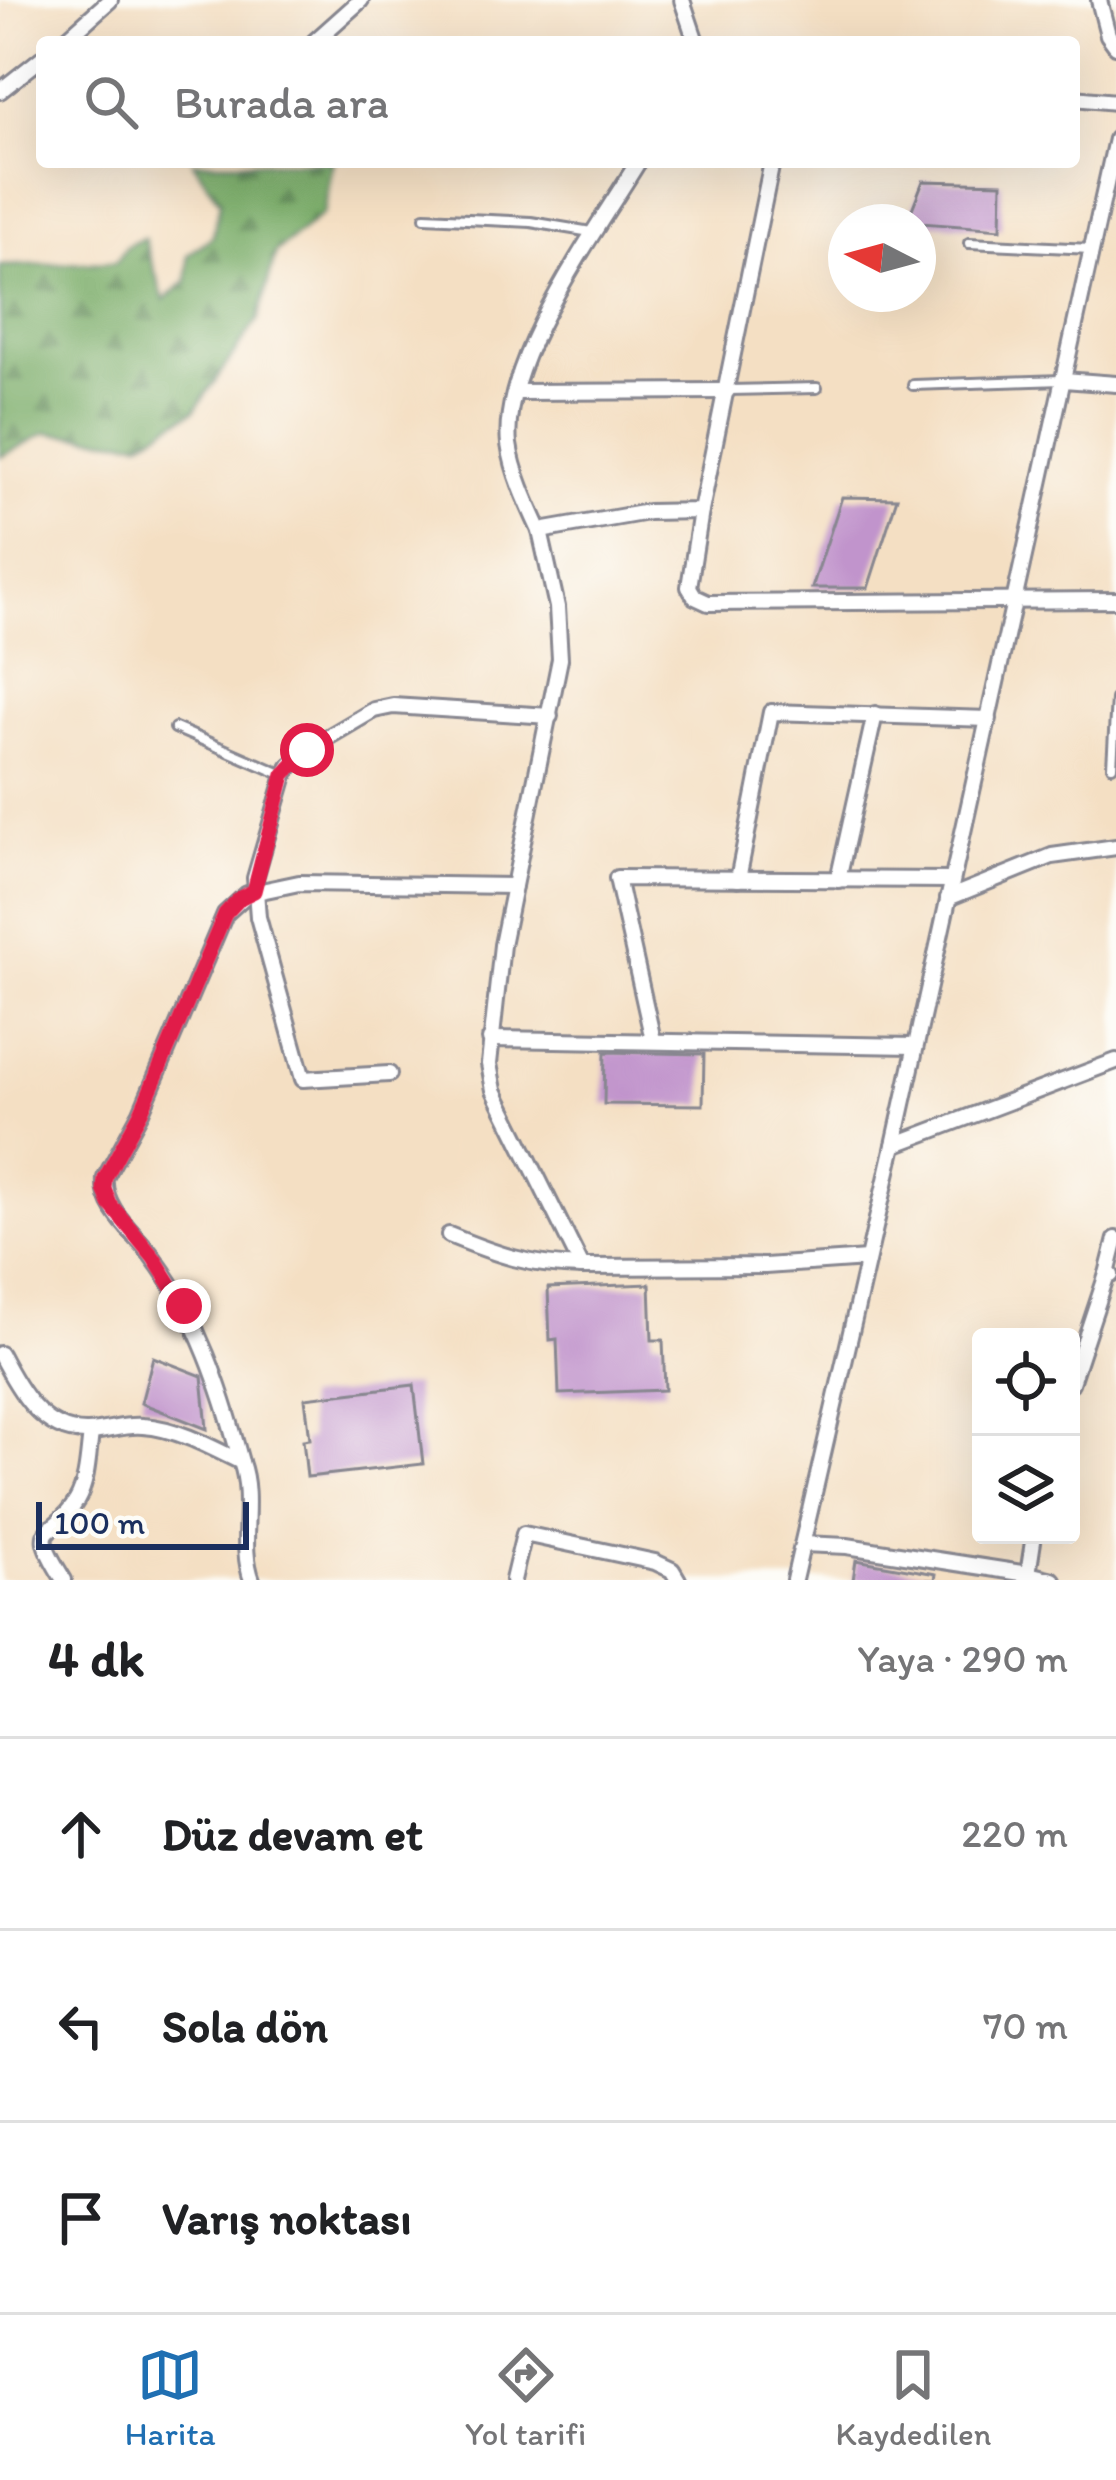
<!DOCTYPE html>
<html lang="tr">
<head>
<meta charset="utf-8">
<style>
	body { margin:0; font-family:Itim,sans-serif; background:#f2f2f2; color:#202124 }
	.controls { position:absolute; right:36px; bottom:36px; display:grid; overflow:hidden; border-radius:12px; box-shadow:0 12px 48px #0002 }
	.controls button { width:108px; height:108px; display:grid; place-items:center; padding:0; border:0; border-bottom:3px solid #e0e0e0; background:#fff; color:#202124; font:60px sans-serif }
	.compass { position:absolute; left:828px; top:204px; width:108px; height:108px; border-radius:50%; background:#fff; box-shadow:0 12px 48px #0002; rotate:276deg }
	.scale { position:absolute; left:36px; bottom:30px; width:213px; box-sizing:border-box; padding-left:12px; border:6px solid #1b2f5e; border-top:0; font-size:33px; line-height:42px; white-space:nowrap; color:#1b2f5e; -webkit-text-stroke:9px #fdfcf7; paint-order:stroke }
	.stop { position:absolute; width:36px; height:36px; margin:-27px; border:9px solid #e11d48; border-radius:50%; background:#fff }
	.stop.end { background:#e11d48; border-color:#fff; box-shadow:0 3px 12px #0008 }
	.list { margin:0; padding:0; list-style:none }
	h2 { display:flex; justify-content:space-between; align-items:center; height:156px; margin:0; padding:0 48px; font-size:51px }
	h2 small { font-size:39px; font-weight:400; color:#757577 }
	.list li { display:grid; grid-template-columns:78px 1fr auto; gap:36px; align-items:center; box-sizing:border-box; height:192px; padding:0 48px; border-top:3px solid #e0e0e0 }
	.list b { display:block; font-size:45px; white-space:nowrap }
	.list em { font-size:39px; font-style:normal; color:#757577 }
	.icon { flex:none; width:66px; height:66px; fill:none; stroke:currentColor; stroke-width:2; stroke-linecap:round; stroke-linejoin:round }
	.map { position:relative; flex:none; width:1116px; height:1580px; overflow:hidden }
	.search { position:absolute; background:#fff; box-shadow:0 12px 48px #0002; left:36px; right:36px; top:36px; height:132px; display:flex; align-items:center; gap:30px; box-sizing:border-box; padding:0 42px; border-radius:12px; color:#757577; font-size:45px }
	.sheet { height:732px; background:#fff }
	nav { display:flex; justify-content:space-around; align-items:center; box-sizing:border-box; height:168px; border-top:3px solid #e0e0e0; background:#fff; font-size:33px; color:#757577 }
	nav a { display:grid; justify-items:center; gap:6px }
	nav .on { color:#1f6fb2 }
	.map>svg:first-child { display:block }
	.forest { fill:url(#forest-firs); stroke:#4a6e62; stroke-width:3 }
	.building { fill:#c194cc }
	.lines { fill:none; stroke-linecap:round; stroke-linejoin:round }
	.lane-casing { stroke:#888790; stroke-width:14 }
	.street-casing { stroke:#888790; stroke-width:20 }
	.lane { stroke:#fff; stroke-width:8 }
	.street { stroke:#fff; stroke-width:14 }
	.route { stroke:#e11d48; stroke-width:15 }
</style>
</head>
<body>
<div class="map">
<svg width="1116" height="1580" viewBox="0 0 1116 1580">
	<defs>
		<pattern id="forest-firs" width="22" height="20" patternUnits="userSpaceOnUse" patternTransform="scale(3)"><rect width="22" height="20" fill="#79ac67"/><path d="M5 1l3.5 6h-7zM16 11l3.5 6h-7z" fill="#628c58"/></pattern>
	</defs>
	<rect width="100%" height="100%" fill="#fdfcf7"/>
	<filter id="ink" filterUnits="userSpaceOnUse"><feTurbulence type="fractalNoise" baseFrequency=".00833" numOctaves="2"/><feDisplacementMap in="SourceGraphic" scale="24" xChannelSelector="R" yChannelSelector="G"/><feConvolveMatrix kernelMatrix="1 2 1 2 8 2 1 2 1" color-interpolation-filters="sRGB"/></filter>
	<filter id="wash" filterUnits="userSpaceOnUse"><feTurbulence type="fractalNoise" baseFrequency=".004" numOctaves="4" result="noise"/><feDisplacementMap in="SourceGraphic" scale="48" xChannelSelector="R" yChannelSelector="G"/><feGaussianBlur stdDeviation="2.7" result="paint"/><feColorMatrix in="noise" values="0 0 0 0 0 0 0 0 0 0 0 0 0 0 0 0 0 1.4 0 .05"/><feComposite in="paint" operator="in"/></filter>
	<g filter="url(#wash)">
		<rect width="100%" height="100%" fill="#f4dfc3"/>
		<!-- forest -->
		<path class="forest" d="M193,162h140l-9,51 -48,39 -18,67 -64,92 -53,31 -95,-9 -46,24v-191l116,-4 11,-16 17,-8 20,62 23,-19 1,-26 25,-19 7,-34z"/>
		<g id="blocks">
			<!-- building -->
			<g class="building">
				<path d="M923,181l79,2 -1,46 -94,-7z"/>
				<path d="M842,497l55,1 -29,90h-56z"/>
				<path d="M605,1052l99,2 -1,51 -99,-1z"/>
				<path d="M650,1284l2,56h11l2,50 -106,4 -2,-55 -7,1 -2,-52z"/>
				<path d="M153,1357l49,19 5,53 -66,-26z"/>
				<path d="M414,1385l9,79 -116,13 -4,-37 7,-1 -5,-41z"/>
				<path d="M856,1560l80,14 -1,6h-82z"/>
			</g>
		</g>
	</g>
	<g filter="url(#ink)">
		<use href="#blocks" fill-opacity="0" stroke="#888790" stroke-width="3"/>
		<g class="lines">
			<!-- lane casing -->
			<g class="lane-casing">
				<g id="lane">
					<path d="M425,217l106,5 60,10"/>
					<path d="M969,243l122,6"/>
					<path d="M913,385l149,-5"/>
					<path d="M729,390l88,-2"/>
					<path d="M175,728l109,47"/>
					<path d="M1112,766l4,-67"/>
				</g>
			</g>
			<!-- street casing -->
			<g class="street-casing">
				<g id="street">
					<path d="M682,0l14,42"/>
					<path d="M1099,0l9,35 8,11"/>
					<path d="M63,42l47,-42"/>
					<path d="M314,42l47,-42"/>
					<path d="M0,91l42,-33"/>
					<path d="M1074,98l42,4"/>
					<path d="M1116,139l-222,1006 222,-84"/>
					<path d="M638,162c-42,69 -138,200 -129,282 4,29 19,61 31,87l108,-19 53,-1 71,-349"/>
					<path d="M1064,380l52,4"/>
					<path d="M516,392l211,-1"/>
					<path d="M701,511l-12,76 6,10 13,6 408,-3"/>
					<path d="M540,531l17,76 3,52 -58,286 -13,119 5,26 88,177 183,-1 102,-7"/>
					<path d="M738,879l33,-167 218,7"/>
					<path d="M838,880l37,-166"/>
					<path d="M948,898l104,-42 64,-9"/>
					<path d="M490,1039l425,7"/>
					<path d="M653,1040l-36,-162 335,2"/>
					<path d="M389,1074l-86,5 -45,-162 -3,-39 30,-103 6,-10 15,-15 68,-40 19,-4 157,10"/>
					<path d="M449,1235c49,20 80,31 133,32"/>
					<path d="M1111,1275l-4,-1 9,-35"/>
					<path d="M0,1354c18,35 42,79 87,78 19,0 36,-8 56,-6 33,2 68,21 98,36 14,39 -3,81 11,118"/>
					<path d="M1071,1383l36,-109"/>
					<path d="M241,1462c-20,-74 -43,-144 -89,-206 -17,-23 -50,-47 -47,-78l36,-66 84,-198 22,-20 52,-11 215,3"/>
					<path d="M1034,1535l-6,39 25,6"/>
					<path d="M803,1544l44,2 181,28"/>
					<path d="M64,1580c-39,-62 -11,-38 13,-80 11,-19 11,-46 14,-67"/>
					<path d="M513,1580l11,-46 131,28 17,8 6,10"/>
					<path d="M794,1580l100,-435"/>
				</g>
			</g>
			<!-- lane -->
			<use href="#lane" class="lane"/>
			<!-- street -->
			<use href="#street" class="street"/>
		</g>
	</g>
	<g class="lines" filter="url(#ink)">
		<!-- route -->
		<path class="route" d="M184,1306l-30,-48 -44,-54 -6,-15 1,-11 36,-66 84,-198 15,-16 14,-7 30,-116 23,-25"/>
	</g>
</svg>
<div class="controls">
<button><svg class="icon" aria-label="locate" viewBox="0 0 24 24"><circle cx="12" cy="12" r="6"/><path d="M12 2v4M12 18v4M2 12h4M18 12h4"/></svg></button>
<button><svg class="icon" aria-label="layers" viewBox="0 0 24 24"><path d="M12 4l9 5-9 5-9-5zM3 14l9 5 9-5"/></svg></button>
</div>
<svg class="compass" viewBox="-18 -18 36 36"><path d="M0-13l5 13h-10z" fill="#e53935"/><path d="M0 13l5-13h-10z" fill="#757577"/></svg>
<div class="scale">100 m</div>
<div class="stop" style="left:307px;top:750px"></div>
<div class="stop end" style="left:184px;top:1306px"></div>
<div class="search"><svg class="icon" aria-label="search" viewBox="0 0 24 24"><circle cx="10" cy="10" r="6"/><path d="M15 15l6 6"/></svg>Burada ara</div>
</div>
<section class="sheet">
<h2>4 dk<small>Yaya · 290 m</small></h2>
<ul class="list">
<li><svg class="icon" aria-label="ahead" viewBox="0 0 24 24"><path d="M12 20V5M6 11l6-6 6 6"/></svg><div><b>Düz devam et</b></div><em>220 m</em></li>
<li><svg class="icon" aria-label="left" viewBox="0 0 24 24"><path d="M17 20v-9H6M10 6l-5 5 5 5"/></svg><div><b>Sola dön</b></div><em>70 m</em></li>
<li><svg class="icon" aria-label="arrive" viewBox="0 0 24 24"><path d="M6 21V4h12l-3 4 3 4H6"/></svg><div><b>Varış noktası</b></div></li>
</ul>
</section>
<nav>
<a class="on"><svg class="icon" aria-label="map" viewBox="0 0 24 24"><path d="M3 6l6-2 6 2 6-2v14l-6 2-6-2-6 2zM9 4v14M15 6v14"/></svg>Harita</a>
<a><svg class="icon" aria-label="directions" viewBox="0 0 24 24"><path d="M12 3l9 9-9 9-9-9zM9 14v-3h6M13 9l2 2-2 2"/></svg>Yol tarifi</a>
<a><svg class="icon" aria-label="saved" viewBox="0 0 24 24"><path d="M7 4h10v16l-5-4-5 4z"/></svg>Kaydedilen</a>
</nav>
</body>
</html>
